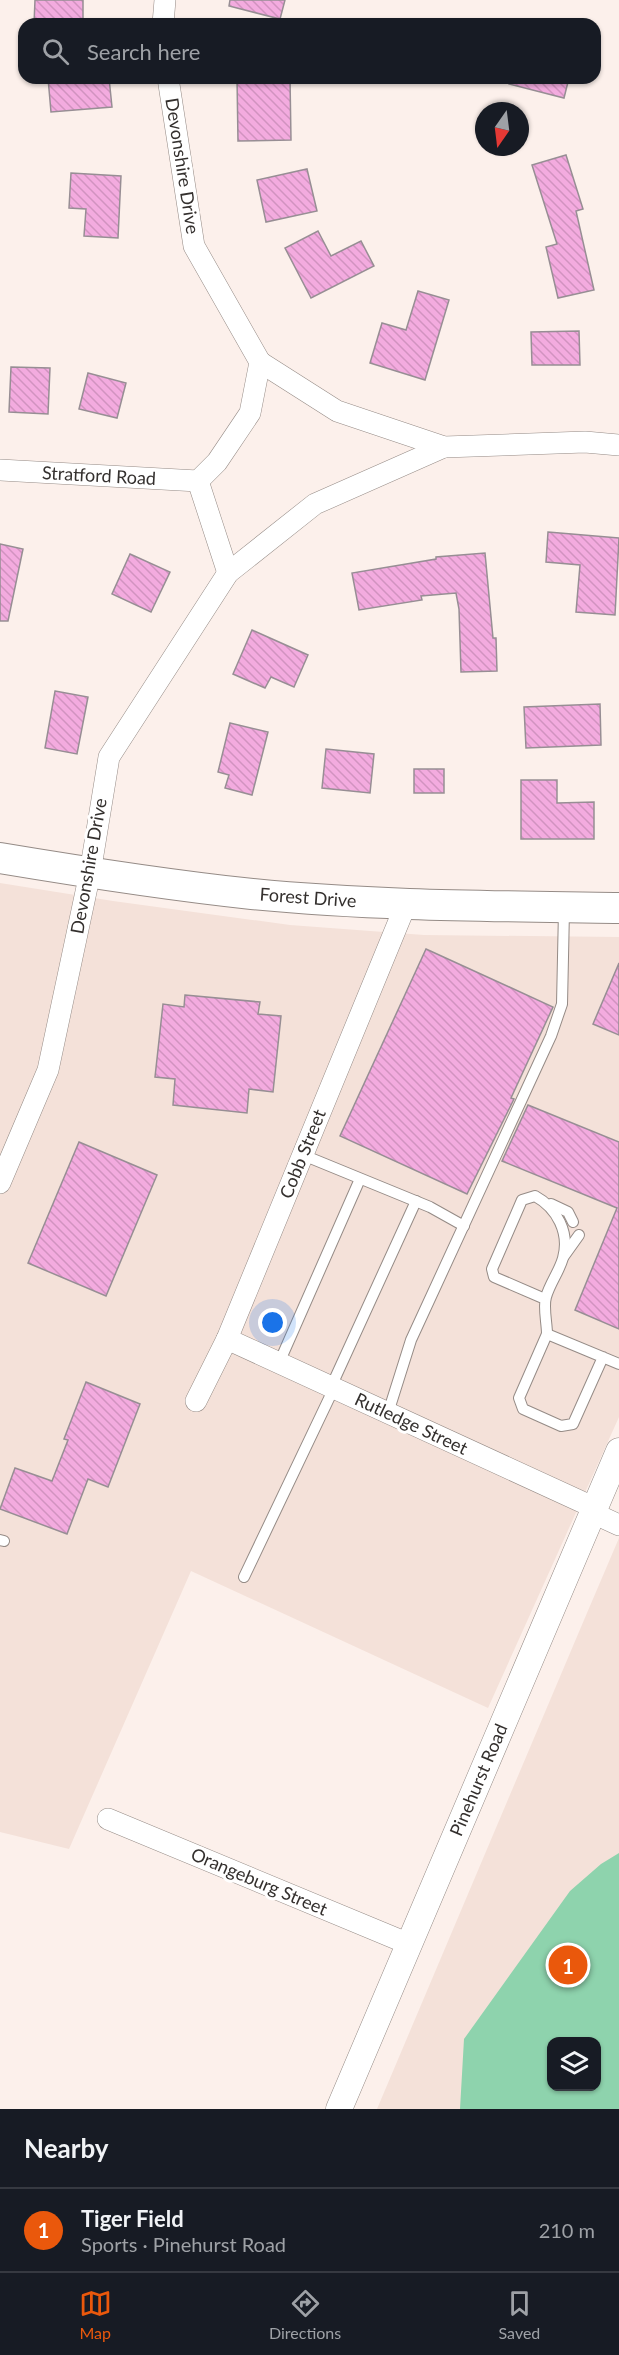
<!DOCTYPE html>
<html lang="en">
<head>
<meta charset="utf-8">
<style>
	body { margin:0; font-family:Lato,sans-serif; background:#242831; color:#f1f3f6 }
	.controls { position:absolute; right:18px; bottom:18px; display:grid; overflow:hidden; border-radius:12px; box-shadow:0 2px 4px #0004 }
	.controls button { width:54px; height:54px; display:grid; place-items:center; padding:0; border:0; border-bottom:2px solid #363941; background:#171b24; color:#f1f3f6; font:30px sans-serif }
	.compass { position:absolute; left:475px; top:102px; width:54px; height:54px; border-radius:50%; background:#171b24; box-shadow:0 2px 4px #0004; rotate:194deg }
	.you { position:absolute; left:273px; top:1323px; width:21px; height:21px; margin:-15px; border:4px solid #fff; border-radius:50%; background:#1a73e8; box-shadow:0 0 0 9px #1a73e833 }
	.badge { display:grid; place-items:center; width:39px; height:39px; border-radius:50%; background:#ea580c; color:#fff; font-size:20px; font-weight:700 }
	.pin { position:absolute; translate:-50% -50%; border:3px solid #fff; box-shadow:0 2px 6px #0006 }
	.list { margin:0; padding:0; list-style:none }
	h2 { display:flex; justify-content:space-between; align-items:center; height:78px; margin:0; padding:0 24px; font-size:26px }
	h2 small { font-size:20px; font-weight:400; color:#9ea1a6 }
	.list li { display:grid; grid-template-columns:39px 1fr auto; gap:18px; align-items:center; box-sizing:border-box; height:84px; padding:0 24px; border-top:2px solid #363941 }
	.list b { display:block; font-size:22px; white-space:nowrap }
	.list p { margin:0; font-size:20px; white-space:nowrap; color:#9ea1a6 }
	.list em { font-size:20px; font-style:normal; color:#9ea1a6 }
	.icon { flex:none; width:33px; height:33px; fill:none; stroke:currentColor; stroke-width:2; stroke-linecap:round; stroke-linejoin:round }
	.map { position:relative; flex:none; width:619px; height:2109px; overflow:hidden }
	.search { position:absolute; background:#171b24; box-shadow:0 2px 4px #0004; left:18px; right:18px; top:18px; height:66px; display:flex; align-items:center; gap:15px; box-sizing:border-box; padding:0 21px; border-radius:18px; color:#9ea1a6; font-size:22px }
	.sheet { height:162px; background:#171b24 }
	nav { display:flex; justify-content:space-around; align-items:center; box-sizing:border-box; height:84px; border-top:2px solid #363941; background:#171b24; font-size:16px; color:#9ea1a6 }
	nav a { display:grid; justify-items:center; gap:3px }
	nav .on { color:#ea580c }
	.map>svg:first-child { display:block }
	.built { fill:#f4e1d9; fill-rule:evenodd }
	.green { fill:#8ed3ad; fill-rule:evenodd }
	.building { fill:url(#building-back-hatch); stroke:#978e94; stroke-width:1.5 }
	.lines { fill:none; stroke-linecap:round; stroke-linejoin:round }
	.service-casing { stroke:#958b86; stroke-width:12 }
	.minor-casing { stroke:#958b86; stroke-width:22 }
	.tertiary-casing { stroke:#958b86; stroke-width:27 }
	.secondary-casing { stroke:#958b86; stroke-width:32 }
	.service { stroke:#fff; stroke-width:10 }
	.minor { stroke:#fff; stroke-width:21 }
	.tertiary { stroke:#fff; stroke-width:26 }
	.secondary { stroke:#fff; stroke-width:30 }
	.labels { text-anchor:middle; stroke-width:6; stroke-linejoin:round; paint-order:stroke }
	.street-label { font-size:18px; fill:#34302e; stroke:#fff }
</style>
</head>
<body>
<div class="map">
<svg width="619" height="2109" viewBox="0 0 619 2109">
	<defs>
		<pattern id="building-back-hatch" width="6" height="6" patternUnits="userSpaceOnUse" patternTransform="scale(1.5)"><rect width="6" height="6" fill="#f3abdf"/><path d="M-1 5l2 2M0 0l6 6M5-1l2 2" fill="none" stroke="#d193c0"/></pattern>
	</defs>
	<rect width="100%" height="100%" fill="#fcf0eb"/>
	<!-- built -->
	<g class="built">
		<path d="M0,883l113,18 177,24 134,10 195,2v480l-131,291 -297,-137 -122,278 -69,-17z"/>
		<path d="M619,1538v571h-242l207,-489zM552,2042h44v44h-44z"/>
	</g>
	<!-- green -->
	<path class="green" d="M619,1853v256h-159l4,-70 106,-148 31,-27zM552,2042h44v44h-44z"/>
	<!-- building -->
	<g class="building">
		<path d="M35,0h48v24h-49z"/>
		<path d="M230,0h55l-5,19 -51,-13z"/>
		<path d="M48,78h61l3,29 -61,5z"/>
		<path d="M237,78h53l1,62 -53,1z"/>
		<path d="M510,78h59l-5,20 -55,-14z"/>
		<path d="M566,155l17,54 -7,2 18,79 -36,8 -12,-51 11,-3 -25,-79z"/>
		<path d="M307,169l10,42 -51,11 -9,-42z"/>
		<path d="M71,173l50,3 -3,62 -34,-2 2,-27 -17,-1z"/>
		<path d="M318,231l13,25 30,-15 13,25 -63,32 -26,-50z"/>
		<path d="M418,291l31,9 -24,80 -55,-17 12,-40 24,7z"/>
		<path d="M579,331l1,34h-48l-1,-33z"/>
		<path d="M11,367l39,1 -2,46 -39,-2z"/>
		<path d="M88,373l38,10 -9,35 -38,-9z"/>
		<path d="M548,532l71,6 -4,77 -39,-3 4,-47 -34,-3z"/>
		<path d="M0,544l23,5 -15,72h-8z"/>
		<path d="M485,553l8,85h3l1,33 -36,1 -2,-63 -3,-16 -35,3 1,4 -63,10 -7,-37 84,-14v-2z"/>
		<path d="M130,554l40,18 -19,40 -39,-18z"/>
		<path d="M252,630l56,25 -14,32 -23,-10 -6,11 -32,-14z"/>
		<path d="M55,691l33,6 -11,57 -32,-6z"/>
		<path d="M600,704l1,41 -75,3 -2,-41z"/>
		<path d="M230,723l38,9 -16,63 -27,-7 4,-13 -11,-3z"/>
		<path d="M326,749l48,5 -4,39 -48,-5z"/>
		<rect x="414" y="769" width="30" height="24"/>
		<path d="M521,780h36v23l37,-1v37h-73z"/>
		<path d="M426,949l127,58 -42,91 3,1 -47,95 -127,-58z"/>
		<path d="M619,963v72l-26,-11z"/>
		<path d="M185,995l75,7 -2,12 23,2 -8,76 -24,-3 -2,24 -74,-8 2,-26 -20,-2 8,-73 21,3z"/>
		<path d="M528,1105l91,37v187l-44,-19 42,-102 -115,-47z"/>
		<path d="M79,1142l78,33 -51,121 -78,-33z"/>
		<path d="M86,1382l54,22 -32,83 -20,-8 -21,55 -67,-25 15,-41 37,13 16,-41 -4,-1z"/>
	</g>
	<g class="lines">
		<!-- service casing -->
		<g class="service-casing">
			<g id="service">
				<path d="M303,1155l127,52 34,19"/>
				<path d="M551,1204l17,8 5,10"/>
				<path d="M564,1256l15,-21"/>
				<path d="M545,1299l-51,-22 -2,-8 30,-69 13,-4c22,12 35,37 28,62 -4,14 -13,25 -17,39 -3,10 1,26 1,37"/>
				<path d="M603,1357l-30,67 -12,2 -38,-17 -4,-11 28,-64 72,30"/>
				<path d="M279,1363l81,-184"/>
				<path d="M331,1387l85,-186"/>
				<path d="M388,1413l23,-73 140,-304 11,-32 2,-94"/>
				<path d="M0,1540l4,1"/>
				<path d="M244,1577l90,-189"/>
			</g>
		</g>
		<!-- minor casing -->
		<g class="minor-casing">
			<g id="minor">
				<path d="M163,24l2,-24"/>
				<path d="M168,78l26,168 66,116 -10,51 -33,49 -19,19"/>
				<path d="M260,362l77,49 107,36 141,-5 34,3"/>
				<path d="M0,470l198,11"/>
				<path d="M198,481l30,92"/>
				<path d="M0,1183l48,-113 42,-197 19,-116 119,-184 87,-69 129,-57"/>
				<path d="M227,1339l368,169"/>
				<path d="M196,1401l31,-62 179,-435"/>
				<path d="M593,1513l26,12"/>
				<path d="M108,1819l301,125"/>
			</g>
		</g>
		<!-- tertiary casing -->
		<g class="tertiary-casing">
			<path id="tertiary" d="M339,2109l280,-658"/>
		</g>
		<!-- secondary casing -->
		<g class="secondary-casing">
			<path id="secondary" d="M0,858c84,14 167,27 252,36 122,12 245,12 367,14"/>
		</g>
		<!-- service -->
		<use href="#service" class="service"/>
		<!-- minor -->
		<use href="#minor" class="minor"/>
		<!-- tertiary -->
		<use href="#tertiary" class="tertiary"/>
		<!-- secondary -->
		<use href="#secondary" class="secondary"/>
	</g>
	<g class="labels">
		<!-- street labels -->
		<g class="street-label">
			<text transform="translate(182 166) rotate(81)" y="6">Devonshire Drive</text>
			<text transform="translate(99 476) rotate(3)" y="6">Stratford Road</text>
			<text transform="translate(89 866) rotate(-80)" y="6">Devonshire Drive</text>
			<text transform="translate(308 898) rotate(4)" y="6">Forest Drive</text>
			<text transform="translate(303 1154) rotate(-68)" y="6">Cobb Street</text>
			<text transform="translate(411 1424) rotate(25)" y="6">Rutledge Street</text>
			<text transform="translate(479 1780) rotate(-67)" y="6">Pinehurst Road</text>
			<text transform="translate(259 1882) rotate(23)" y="6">Orangeburg Street</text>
		</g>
	</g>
</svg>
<div class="controls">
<button><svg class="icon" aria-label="layers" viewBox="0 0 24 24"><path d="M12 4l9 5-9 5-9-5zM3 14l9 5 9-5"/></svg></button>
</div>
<svg class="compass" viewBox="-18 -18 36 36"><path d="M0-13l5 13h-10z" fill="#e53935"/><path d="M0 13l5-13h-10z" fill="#9ea1a6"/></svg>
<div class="you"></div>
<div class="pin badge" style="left:568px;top:1965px">1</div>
<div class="search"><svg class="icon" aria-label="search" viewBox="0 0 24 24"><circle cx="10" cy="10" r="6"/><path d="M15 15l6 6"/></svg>Search here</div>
</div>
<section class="sheet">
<h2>Nearby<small></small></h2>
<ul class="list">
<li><span class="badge">1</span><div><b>Tiger Field</b><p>Sports · Pinehurst Road</p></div><em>210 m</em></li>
</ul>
</section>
<nav>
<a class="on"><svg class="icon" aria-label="map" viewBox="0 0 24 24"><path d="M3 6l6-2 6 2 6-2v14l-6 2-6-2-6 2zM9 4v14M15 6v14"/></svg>Map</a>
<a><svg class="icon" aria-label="directions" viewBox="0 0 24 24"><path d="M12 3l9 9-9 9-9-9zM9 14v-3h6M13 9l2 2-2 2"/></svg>Directions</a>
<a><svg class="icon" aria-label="saved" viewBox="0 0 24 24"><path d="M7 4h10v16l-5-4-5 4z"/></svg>Saved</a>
</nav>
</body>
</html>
